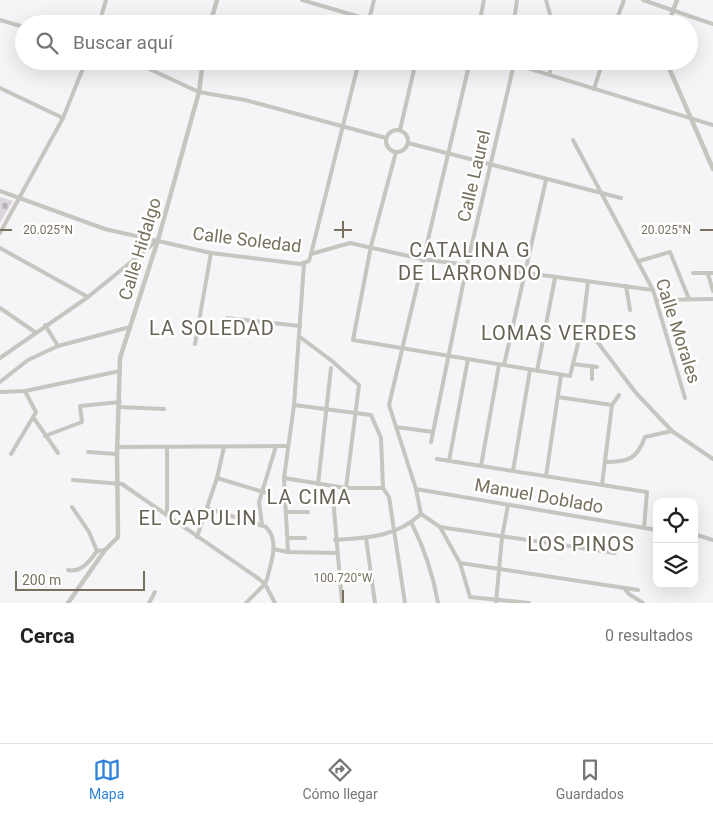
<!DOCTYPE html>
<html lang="es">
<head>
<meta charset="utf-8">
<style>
	body { margin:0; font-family:Roboto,sans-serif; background:#f6f6f6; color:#222 }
	.controls { position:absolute; right:15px; bottom:15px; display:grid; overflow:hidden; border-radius:10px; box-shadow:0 5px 20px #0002 }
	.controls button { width:45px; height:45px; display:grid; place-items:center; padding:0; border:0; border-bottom:1px solid #e0e0e0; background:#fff; color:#222; font:25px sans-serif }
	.scale { position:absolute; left:15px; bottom:12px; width:130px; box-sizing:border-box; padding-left:5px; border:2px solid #78715e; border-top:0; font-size:14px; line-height:18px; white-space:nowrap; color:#78715e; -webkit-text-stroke:4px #fff; paint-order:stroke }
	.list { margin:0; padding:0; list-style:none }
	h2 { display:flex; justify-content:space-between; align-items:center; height:65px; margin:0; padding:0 20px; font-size:21px }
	h2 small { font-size:16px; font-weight:400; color:#767676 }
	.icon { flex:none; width:28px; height:28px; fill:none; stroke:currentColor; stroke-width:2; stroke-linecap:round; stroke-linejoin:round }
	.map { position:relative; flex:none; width:713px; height:603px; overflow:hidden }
	.search { position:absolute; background:#fff; box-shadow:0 5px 20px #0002; left:15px; right:15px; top:15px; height:55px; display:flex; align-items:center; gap:12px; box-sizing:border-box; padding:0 18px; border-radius:28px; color:#767676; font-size:19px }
	.sheet { height:140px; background:#fff }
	nav { display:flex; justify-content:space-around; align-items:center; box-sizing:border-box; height:70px; border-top:1px solid #e0e0e0; background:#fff; font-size:14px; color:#767676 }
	nav a { display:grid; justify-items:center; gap:2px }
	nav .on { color:#2f82db }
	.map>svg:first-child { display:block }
	.cemetery { fill:url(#cemetery-stones) }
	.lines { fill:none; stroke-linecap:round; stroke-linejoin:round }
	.minor { stroke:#c7c5c0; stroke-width:4 }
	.tertiary { stroke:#c7c5c0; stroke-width:4.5 }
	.ticks { fill:none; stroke:#78715e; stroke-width:2 }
	.labels { text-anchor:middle; stroke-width:5; stroke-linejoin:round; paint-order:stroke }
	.street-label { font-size:18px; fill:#78715e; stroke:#fff }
	.quarter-label { font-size:20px; letter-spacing:1px; fill:#696355; stroke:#fff }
	.ticks-label { font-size:12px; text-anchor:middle; fill:#78715e; stroke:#fff; stroke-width:5; stroke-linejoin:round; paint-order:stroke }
</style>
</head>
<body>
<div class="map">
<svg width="713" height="603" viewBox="0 0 713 603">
	<defs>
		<pattern id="cemetery-stones" width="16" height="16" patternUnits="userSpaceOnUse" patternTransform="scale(1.25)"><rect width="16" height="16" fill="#ddd5de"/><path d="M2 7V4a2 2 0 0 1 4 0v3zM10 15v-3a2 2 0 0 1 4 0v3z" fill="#b8b1b7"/></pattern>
	</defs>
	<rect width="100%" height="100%" fill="#f5f4f7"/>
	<!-- cemetery -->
	<path class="cemetery" d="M0,197l13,4 -13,22z"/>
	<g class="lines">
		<!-- minor -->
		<g class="minor">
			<path d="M302,0l82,24"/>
			<path d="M546,0l5,18 14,6"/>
			<path d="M643,0l70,24"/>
			<path d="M515,14l2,-14"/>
			<path d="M0,20l24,7"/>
			<path d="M99,24l7,-24"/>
			<path d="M368,24l6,-24"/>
			<path d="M479,24l5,-24"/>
			<path d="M615,24l9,-24"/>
			<path d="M132,61l67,31 46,8 141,38"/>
			<path d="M470,61l-81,344 27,84 5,25 19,13 20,36 10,34 59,6"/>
			<path d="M504,61l209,64"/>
			<path d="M633,62v-1"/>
			<path d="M549,75l4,-14"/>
			<path d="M0,88l63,30"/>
			<path d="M594,89l9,-28"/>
			<path d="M400,130l16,-69"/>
			<circle cx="397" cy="141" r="11"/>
			<path d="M573,140l80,150 32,108"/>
			<path d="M408,143l213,55"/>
			<path d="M396,152l-25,94 -18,94 217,36 13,-53 5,-41"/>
			<path d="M0,191l105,38 106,24 89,11 9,-3 2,-7 39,-11 72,16 231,31"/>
			<path d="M0,233l63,-115 23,-57"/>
			<path d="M0,248l88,49"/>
			<path d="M311,254l48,-193"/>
			<path d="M639,261l31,-9 19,47"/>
			<path d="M693,273h20"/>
			<path d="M708,274l5,17"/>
			<path d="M626,286l4,24"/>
			<path d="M656,300l57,-1"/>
			<path d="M0,308l35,24"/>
			<path d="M227,318l73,8"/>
			<path d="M583,323l53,70 36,38 41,28"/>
			<path d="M45,325l13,21"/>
			<path d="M300,337l32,24 27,24 -13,103"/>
			<path d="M195,344l16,-91"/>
			<path d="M0,358l88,-61 70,-57"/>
			<path d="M573,364l24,3"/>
			<path d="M504,365l42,-185"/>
			<path d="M537,371l18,-93"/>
			<path d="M592,379v-13"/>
			<path d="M0,382l28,-22 30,-14 72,-19"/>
			<path d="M0,392l25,-1 95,-20"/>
			<path d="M558,397l54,8"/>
			<path d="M294,405l77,10 10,23 2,50 6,9 16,106"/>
			<path d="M612,405l7,-10"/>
			<path d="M120,407l44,2"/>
			<path d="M33,417l25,36"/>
			<path d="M396,427l37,5"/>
			<path d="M45,436l37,-14 -2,-16 40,-4"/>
			<path d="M431,442l36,-177 47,-201"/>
			<path d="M117,447l171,-1"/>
			<path d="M88,452l29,2"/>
			<path d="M11,454l25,-42 -11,-21"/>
			<path d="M437,459l210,33 -3,36"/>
			<path d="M449,461l19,-102"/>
			<path d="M605,462c22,0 32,-2 40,-25l27,-6"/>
			<path d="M481,466l18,-101"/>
			<path d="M513,471l17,-101"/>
			<path d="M546,476l15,-101"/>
			<path d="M217,478l53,16"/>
			<path d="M284,478l62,10h37"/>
			<path d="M73,480l49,4 137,95 6,5 10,19"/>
			<path d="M318,484l13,-116"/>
			<path d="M602,485l10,-80"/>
			<path d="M332,486l10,117"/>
			<path d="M416,489l241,41"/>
			<path d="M72,507l17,25 8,19"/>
			<path d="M207,508l59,19c14,14 5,35 1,52l-2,5 -19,19"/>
			<path d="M286,512h22"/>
			<path d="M167,515v-67"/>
			<path d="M412,524c13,26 21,50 26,79"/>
			<path d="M262,525l-3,-23 17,-56"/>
			<path d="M440,527l175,26"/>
			<path d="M694,534l19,6"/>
			<path d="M197,537l20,-59 7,-31"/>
			<path d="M288,538h17"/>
			<path d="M366,538l9,65"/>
			<path d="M335,540c33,-2 61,-3 86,-26"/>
			<path d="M273,549l15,3 49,1"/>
			<path d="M288,552l-4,-74 10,-73 10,-141"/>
			<path d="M460,563l178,27"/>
			<path d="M68,570c13,3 22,-9 29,-19l8,-1"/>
			<path d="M624,588l5,6 14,9"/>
			<path d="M149,603l6,-11"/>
			<path d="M496,603l6,-66 6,-32"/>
		</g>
		<!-- tertiary -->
		<g class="tertiary">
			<path d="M210,24l7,-24"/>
			<path d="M668,24l9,-24"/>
			<path d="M666,61l47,108"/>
			<path d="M68,603l37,-53 13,-13 -1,-83 3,-96 38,-118 41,-148 4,-31"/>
		</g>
	</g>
	<!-- ticks -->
	<path class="ticks" d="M343,221v17M0,230h12M334,230h18M700,230h13M343,590v13"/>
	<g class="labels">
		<!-- street labels -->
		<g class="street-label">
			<text transform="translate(474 176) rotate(-77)" y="6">Calle Laurel</text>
			<text transform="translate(247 240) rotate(7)" y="6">Calle Soledad</text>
			<text transform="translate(140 249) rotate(-73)" y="6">Calle Hidalgo</text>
			<text transform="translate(678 331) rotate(72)" y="6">Calle Morales</text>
			<text transform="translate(539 496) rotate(10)" y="6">Manuel Doblado</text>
		</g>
		<!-- quarter labels -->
		<g class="quarter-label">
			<text x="470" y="257">CATALINA G<tspan x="470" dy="23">DE LARRONDO</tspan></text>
			<text x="212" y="335">LA SOLEDAD</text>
			<text x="559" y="340">LOMAS VERDES</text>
			<text x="309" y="504">LA CIMA</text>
			<text x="198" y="525">EL CAPULIN</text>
			<text x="581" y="551">LOS PINOS</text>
		</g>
	</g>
	<g class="ticks-label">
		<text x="48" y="234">20.025°N</text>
		<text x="666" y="234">20.025°N</text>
		<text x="343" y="582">100.720°W</text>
	</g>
</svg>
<div class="controls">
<button><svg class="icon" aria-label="locate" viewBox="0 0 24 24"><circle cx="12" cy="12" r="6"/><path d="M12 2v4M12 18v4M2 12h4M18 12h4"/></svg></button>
<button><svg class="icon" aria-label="layers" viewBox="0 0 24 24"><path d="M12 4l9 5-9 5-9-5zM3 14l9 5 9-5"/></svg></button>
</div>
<div class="scale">200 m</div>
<div class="search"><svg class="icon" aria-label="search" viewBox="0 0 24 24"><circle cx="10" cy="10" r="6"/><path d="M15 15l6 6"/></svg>Buscar aquí</div>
</div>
<section class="sheet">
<h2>Cerca<small>0 resultados</small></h2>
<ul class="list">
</ul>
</section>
<nav>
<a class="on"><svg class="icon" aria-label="map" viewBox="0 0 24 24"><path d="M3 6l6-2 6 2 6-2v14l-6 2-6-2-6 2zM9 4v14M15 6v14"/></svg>Mapa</a>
<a><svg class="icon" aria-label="directions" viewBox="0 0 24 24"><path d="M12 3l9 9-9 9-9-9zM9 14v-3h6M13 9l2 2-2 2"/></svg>Cómo llegar</a>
<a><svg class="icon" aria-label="saved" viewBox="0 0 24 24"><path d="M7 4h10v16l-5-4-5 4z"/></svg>Guardados</a>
</nav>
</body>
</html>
